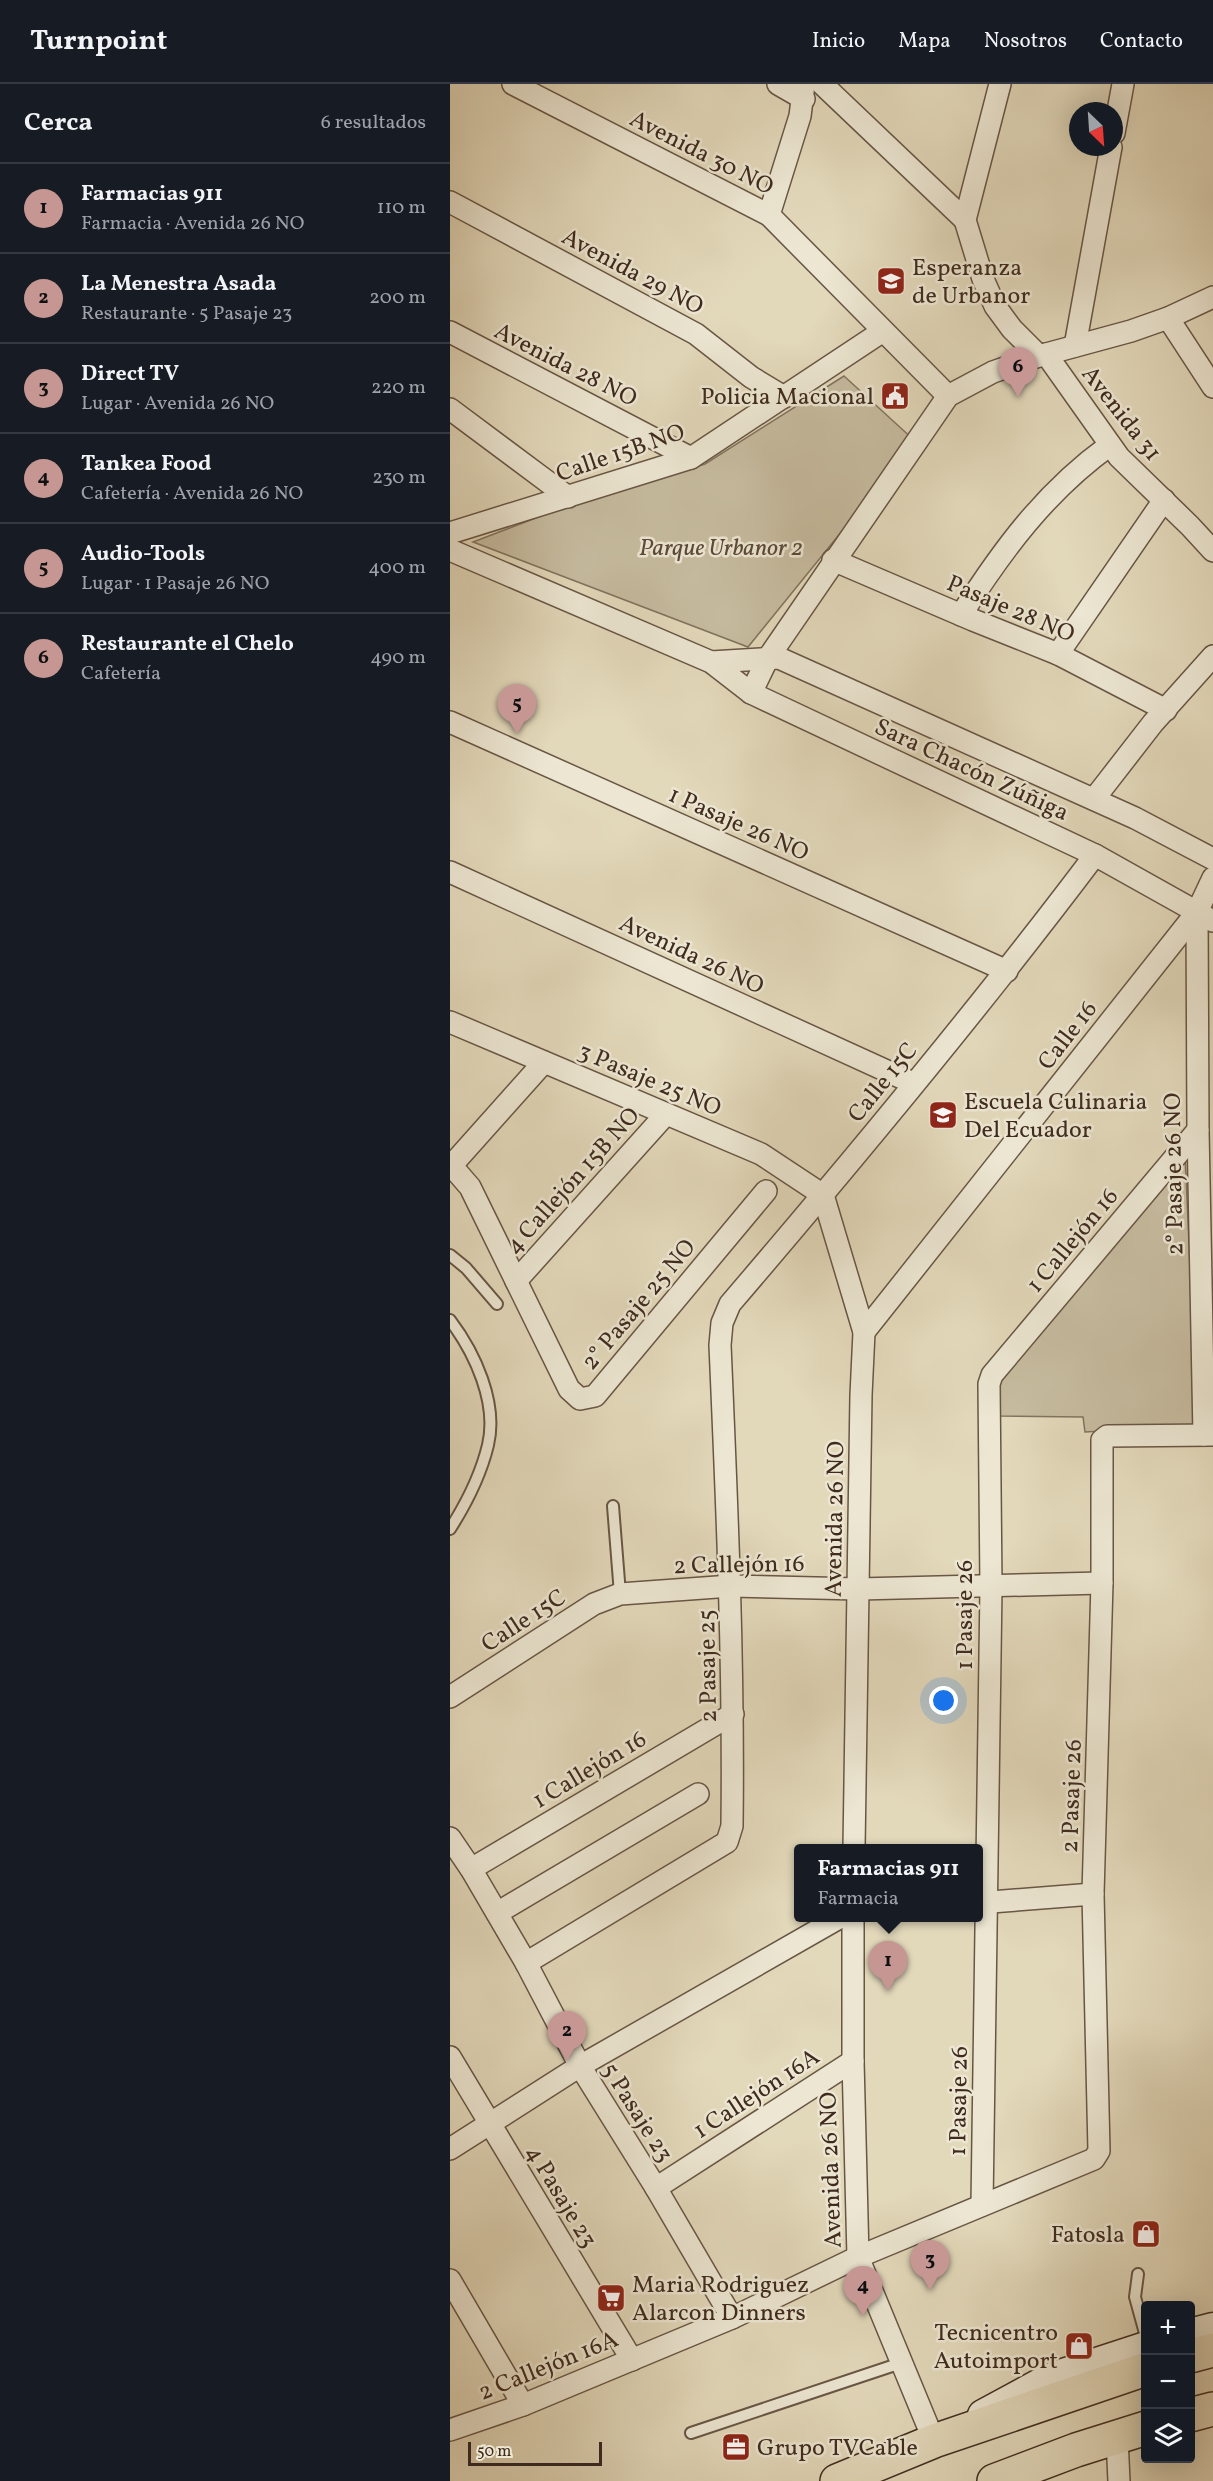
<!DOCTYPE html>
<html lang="es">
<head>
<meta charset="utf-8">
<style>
	body { margin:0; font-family:Vollkorn,serif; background:#242831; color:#f1f3f6 }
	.controls { position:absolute; right:18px; bottom:18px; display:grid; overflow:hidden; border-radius:6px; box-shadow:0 6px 24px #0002 }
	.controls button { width:54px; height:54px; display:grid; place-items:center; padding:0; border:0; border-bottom:2px solid #363941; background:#171b24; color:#f1f3f6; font:30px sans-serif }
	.compass { position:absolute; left:619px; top:18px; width:54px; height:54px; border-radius:50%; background:#171b24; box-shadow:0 6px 24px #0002; rotate:155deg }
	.scale { position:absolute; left:18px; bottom:15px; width:134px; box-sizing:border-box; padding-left:6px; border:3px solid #3f2b1e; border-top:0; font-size:16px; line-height:21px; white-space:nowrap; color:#3f2b1e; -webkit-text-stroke:4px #ece6d2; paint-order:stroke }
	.you { position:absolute; left:494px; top:1617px; width:21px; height:21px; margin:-15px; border:4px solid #fff; border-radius:50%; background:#1a73e8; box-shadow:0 0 0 9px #1a73e833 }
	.badge { display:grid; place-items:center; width:39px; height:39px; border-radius:50%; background:#c59692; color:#111; font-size:20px; font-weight:700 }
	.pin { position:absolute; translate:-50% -50px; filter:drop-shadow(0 2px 3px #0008) }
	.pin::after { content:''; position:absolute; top:32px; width:21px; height:18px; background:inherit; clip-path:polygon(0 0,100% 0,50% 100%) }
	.popup { position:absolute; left:344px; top:1760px; width:189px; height:78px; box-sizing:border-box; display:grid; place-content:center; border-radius:6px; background:#171b24; filter:drop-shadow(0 2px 4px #0005); font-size:20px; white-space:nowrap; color:#9ea1a6 }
	.popup b { font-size:22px; color:#f1f3f6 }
	.popup::after { content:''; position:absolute; left:50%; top:100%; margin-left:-12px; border:12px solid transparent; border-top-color:#171b24 }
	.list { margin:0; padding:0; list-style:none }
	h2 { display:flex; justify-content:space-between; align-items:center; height:78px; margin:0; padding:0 24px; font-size:26px }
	h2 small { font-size:20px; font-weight:400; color:#9ea1a6 }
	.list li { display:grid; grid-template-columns:39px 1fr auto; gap:18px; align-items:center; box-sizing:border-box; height:90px; padding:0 24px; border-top:2px solid #363941 }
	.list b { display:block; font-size:22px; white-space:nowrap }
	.list p { margin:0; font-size:20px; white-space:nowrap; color:#9ea1a6 }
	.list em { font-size:20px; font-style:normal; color:#9ea1a6 }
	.icon { flex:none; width:33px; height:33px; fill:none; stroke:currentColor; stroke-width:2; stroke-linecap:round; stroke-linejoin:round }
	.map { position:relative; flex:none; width:763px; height:2397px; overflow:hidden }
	header { display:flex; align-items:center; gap:36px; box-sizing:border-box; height:84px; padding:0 30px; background:#171b24; border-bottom:2px solid #363941 }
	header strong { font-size:28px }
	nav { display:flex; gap:33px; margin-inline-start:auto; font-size:21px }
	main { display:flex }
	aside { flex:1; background:#171b24 }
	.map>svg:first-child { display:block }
	.green { fill:#c6bb9f; stroke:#82735e; stroke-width:1.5 }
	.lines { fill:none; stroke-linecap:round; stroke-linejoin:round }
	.service-casing { stroke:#685645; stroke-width:14 }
	.minor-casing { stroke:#685645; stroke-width:24 }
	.secondary-casing { stroke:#3f2b1e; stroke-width:33 }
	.primary-casing { stroke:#3f2b1e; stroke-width:36 }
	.service { stroke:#ece6d2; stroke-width:10 }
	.minor { stroke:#ece6d2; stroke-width:21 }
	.secondary { stroke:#ece6d2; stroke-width:30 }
	.primary { stroke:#e2d8ba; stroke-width:33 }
	.labels { text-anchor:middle; stroke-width:5; stroke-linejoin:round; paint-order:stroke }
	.street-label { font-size:24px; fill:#3f2b1e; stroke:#ece6d2 }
	.poi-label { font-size:24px; fill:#3f2b1e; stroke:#ece6d2; text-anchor:start }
	.park-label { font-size:24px; font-style:italic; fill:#5a4838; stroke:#ece6d2 }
</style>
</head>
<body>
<header>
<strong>Turnpoint</strong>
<nav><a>Inicio</a><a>Mapa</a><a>Nosotros</a><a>Contacto</a></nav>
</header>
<main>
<aside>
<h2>Cerca<small>6 resultados</small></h2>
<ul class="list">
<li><span class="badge">1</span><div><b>Farmacias 911</b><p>Farmacia · Avenida 26 NO</p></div><em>110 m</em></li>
<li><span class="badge">2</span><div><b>La Menestra Asada</b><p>Restaurante · 5 Pasaje 23</p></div><em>200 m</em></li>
<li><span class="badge">3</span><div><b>Direct TV</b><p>Lugar · Avenida 26 NO</p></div><em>220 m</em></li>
<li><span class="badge">4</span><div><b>Tankea Food</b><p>Cafetería · Avenida 26 NO</p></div><em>230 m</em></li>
<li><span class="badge">5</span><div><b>Audio-Tools</b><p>Lugar · 1 Pasaje 26 NO</p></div><em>400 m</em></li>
<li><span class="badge">6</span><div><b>Restaurante el Chelo</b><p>Cafetería</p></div><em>490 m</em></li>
</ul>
</aside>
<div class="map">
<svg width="763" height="2397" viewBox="0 0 763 2397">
	<rect width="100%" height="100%" fill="#e2d8ba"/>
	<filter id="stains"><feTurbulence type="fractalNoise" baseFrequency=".00333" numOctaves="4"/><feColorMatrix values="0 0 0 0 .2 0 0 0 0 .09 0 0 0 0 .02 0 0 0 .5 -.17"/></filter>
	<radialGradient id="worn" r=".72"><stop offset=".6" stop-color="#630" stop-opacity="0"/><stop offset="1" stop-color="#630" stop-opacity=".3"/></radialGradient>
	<!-- green -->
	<g class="green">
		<path d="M394,292l71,65 -167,206 -275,-105 81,-31 151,-47z"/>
		<path d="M735,1069l12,273 -112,6 -2,-15 -83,-1 -5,-28z"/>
	</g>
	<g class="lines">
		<!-- service casing -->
		<g class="service-casing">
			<g id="service">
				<path d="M0,1171l16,13 31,36"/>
				<path d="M0,1236c25,33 48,83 38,125 -7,29 -22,59 -38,84"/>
				<path d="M163,1422l7,88"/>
				<path d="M688,2190l-3,23 11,40"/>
				<path d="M241,2349l210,-70"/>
			</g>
		</g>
		<!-- minor casing -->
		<g class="minor-casing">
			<g id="minor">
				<path d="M63,0l256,131 179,181"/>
				<path d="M328,0l26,15"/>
				<path d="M372,0l143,136"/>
				<path d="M550,0l-35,136 18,59 12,27 17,23 27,27"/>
				<path d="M664,49l9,-49"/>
				<path d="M0,118l246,132 55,43 33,20"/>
				<path d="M319,131l31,-99 4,-32"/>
				<path d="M718,234l45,69"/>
				<path d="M0,248l241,126"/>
				<path d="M625,262l36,-199"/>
				<path d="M596,270l73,103 71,69 23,25"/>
				<path d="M0,325l118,88"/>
				<path d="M0,449l241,-75 192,-127"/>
				<path d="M0,466l261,112 40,31 344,162 118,66"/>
				<path d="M383,476l140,60 85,34 108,56"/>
				<path d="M511,531c42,-66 85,-124 149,-170"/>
				<path d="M608,570l106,-154"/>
				<path d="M261,578l68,-4 356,160 78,41"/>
				<path d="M301,609l17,-35 180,-262 45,-24 46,-16 92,-25 37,-13 45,-21"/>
				<path d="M0,638l557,249"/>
				<path d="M644,715l59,-76 60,-67"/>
				<path d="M0,788l463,211"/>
				<path d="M747,828l1,218 6,305"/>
				<path d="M0,938l311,132 62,41 41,137 -3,63 -7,453"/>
				<path d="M0,1080l20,23 99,202 11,10 15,-3 171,-205"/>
				<path d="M2,1081l92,-103"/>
				<path d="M66,1197l150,-167"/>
				<path d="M414,1248l333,-420 16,-34"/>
				<path d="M0,1613l144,-93 26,-10 111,-8 128,3 243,-6"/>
				<path d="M0,1754l21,31 55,94 54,103 76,122 76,130"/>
				<path d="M21,1785l262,-155"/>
				<path d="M528,1819l115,-9"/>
				<path d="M47,1829l201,-119"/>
				<path d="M403,1834v143l5,196 76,184"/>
				<path d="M76,1879l201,-121 5,-16c2,-161 -5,-320 -12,-481l2,-22 8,-19c125,-146 249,-295 365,-449"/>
				<path d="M0,1973l182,303"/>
				<path d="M0,2065l130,-83 259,-148"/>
				<path d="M206,2104l197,-127"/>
				<path d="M532,2121l9,-618 -2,-203 3,-9 206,-245"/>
				<path d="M0,2196l73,125"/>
				<path d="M0,2346l73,-25 209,-87 126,-61 236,-98 5,-8 -6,-257 9,-311v-143l5,-4 106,-1"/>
				<path d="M667,2354l2,43"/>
			</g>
		</g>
		<!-- secondary casing -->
		<g class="secondary-casing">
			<g id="secondary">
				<path d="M740,2250l23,-6"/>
				<path d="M533,2331l68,-37 95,-31"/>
			</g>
		</g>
		<!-- primary casing -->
		<g class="primary-casing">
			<g id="primary">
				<path d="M740,2272l23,-6"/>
				<path d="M740,2331l23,-6"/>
				<path d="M387,2397l97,-40 212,-72"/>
				<path d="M544,2397l82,-31 70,-22"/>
			</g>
		</g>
		<!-- service -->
		<use href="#service" class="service"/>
		<!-- minor -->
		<use href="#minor" class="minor"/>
		<!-- secondary -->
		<use href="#secondary" class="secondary"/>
		<!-- primary -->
		<use href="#primary" class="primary"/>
	</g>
	<!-- icons -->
	<defs>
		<g id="school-square" transform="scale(1.5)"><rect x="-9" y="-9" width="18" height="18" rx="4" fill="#8f2418" stroke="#ece6d2"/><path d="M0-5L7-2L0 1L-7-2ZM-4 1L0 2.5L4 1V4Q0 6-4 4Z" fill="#fff"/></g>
		<g id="civic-square" transform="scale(1.5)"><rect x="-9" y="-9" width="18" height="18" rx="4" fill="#8f2418" stroke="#ece6d2"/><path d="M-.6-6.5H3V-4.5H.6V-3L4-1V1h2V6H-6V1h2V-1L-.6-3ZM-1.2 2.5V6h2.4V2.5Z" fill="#fff"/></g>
		<g id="shop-square" transform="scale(1.5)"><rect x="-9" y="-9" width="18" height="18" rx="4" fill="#8f2418" stroke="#ece6d2"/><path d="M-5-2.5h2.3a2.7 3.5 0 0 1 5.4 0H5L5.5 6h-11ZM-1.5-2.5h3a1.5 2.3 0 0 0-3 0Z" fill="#fff"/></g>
		<g id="supermarket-square" transform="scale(1.5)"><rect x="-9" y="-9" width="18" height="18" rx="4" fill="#8f2418" stroke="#ece6d2"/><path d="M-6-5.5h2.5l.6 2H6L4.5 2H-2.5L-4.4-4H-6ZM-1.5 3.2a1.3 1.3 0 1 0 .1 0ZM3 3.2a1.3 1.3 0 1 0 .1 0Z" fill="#fff"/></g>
		<g id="office-square" transform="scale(1.5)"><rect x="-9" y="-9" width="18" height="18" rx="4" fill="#8f2418" stroke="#ece6d2"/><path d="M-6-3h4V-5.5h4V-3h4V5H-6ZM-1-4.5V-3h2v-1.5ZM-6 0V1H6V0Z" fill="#fff"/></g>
	</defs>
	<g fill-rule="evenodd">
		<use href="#school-square" x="441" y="197"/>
		<use href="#civic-square" x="445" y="312"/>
		<use href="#school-square" x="493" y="1031"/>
		<use href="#shop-square" x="696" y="2150"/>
		<use href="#supermarket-square" x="161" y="2214"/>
		<use href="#shop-square" x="629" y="2262"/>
		<use href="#office-square" x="286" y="2363"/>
	</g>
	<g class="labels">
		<!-- street labels -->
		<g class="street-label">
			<text transform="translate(252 68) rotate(27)" y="8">Avenida 30 NO</text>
			<text transform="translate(183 187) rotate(28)" y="8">Avenida 29 NO</text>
			<text transform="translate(116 280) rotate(27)" y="8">Avenida 28 NO</text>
			<text transform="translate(672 329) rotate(52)" y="8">Avenida 31</text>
			<text transform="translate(170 368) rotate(-19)" y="8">Calle 15B NO</text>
			<text transform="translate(561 524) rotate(23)" y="8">Pasaje 28 NO</text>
			<text transform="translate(522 685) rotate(25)" y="8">Sara Chacón Zúñiga</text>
			<text transform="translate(289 739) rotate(24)" y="8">1 Pasaje 26 NO</text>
			<text transform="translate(242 870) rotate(25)" y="8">Avenida 26 NO</text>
			<text transform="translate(617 951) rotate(-52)" y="8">Calle 16</text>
			<text transform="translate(200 995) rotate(23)" y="8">3 Pasaje 25 NO</text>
			<text transform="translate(432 998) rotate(-51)" y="8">Calle 15C</text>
			<text transform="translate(723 1090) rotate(-91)" y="8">2° Pasaje 26 NO</text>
			<text transform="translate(122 1096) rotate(-48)" y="8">4 Callejón 15B NO</text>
			<text transform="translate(622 1156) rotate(-50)" y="8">1 Callejón 16</text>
			<text transform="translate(188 1220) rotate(-50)" y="8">2° Pasaje 25 NO</text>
			<text transform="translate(384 1435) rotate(-89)" y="8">Avenida 26 NO</text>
			<text transform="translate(289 1480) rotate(-1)" y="8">2 Callejón 16</text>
			<text transform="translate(514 1531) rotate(-90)" y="8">1 Pasaje 26</text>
			<text transform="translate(73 1536) rotate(-33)" y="8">Calle 15C</text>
			<text transform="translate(257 1582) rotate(-91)" y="8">2 Pasaje 25</text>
			<text transform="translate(139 1685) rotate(-31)" y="8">1 Callejón 16</text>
			<text transform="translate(621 1712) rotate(-88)" y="8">2 Pasaje 26</text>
			<text transform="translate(306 2009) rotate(-33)" y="8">1 Callejón 16A</text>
			<text transform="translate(508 2017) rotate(-89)" y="8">1 Pasaje 26</text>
			<text transform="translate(188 2028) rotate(58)" y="8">5 Pasaje 23</text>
			<text transform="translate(380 2086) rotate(-92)" y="8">Avenida 26 NO</text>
			<text transform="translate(112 2112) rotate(59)" y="8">4 Pasaje 23</text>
			<text transform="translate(98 2281) rotate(-22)" y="8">2 Callejón 16A</text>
		</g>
		<!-- poi labels -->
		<g class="poi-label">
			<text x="462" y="191">Esperanza<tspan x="462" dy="28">de Urbanor</tspan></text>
			<text x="424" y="320" text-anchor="end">Policia Macional</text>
			<text x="514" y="1025">Escuela Culinaria<tspan x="514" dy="28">Del Ecuador</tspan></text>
			<text x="675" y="2158" text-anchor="end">Fatosla</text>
			<text x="182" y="2208">Maria Rodriguez<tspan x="182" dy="28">Alarcon Dinners</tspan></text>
			<text x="608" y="2256" text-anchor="end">Tecnicentro<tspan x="608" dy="28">Autoimport</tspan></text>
			<text x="307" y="2371">Grupo TVCable</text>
		</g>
		<!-- park labels -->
		<g class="park-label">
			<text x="271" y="471">Parque Urbanor 2</text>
		</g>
	</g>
	<rect width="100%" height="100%" filter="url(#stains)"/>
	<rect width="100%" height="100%" fill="url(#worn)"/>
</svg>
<div class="controls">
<button>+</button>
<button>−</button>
<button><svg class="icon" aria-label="layers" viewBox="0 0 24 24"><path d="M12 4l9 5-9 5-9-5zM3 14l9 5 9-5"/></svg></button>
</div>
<svg class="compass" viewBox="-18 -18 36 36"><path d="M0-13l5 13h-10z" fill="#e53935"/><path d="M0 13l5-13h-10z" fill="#9ea1a6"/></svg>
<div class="scale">50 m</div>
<div class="you"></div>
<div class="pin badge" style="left:438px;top:1907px">1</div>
<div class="popup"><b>Farmacias 911</b>Farmacia</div>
<div class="pin badge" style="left:117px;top:1977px">2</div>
<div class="pin badge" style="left:480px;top:2206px">3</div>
<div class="pin badge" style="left:413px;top:2232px">4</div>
<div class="pin badge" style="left:67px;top:650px">5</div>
<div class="pin badge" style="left:568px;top:313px">6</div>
</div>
</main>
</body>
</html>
